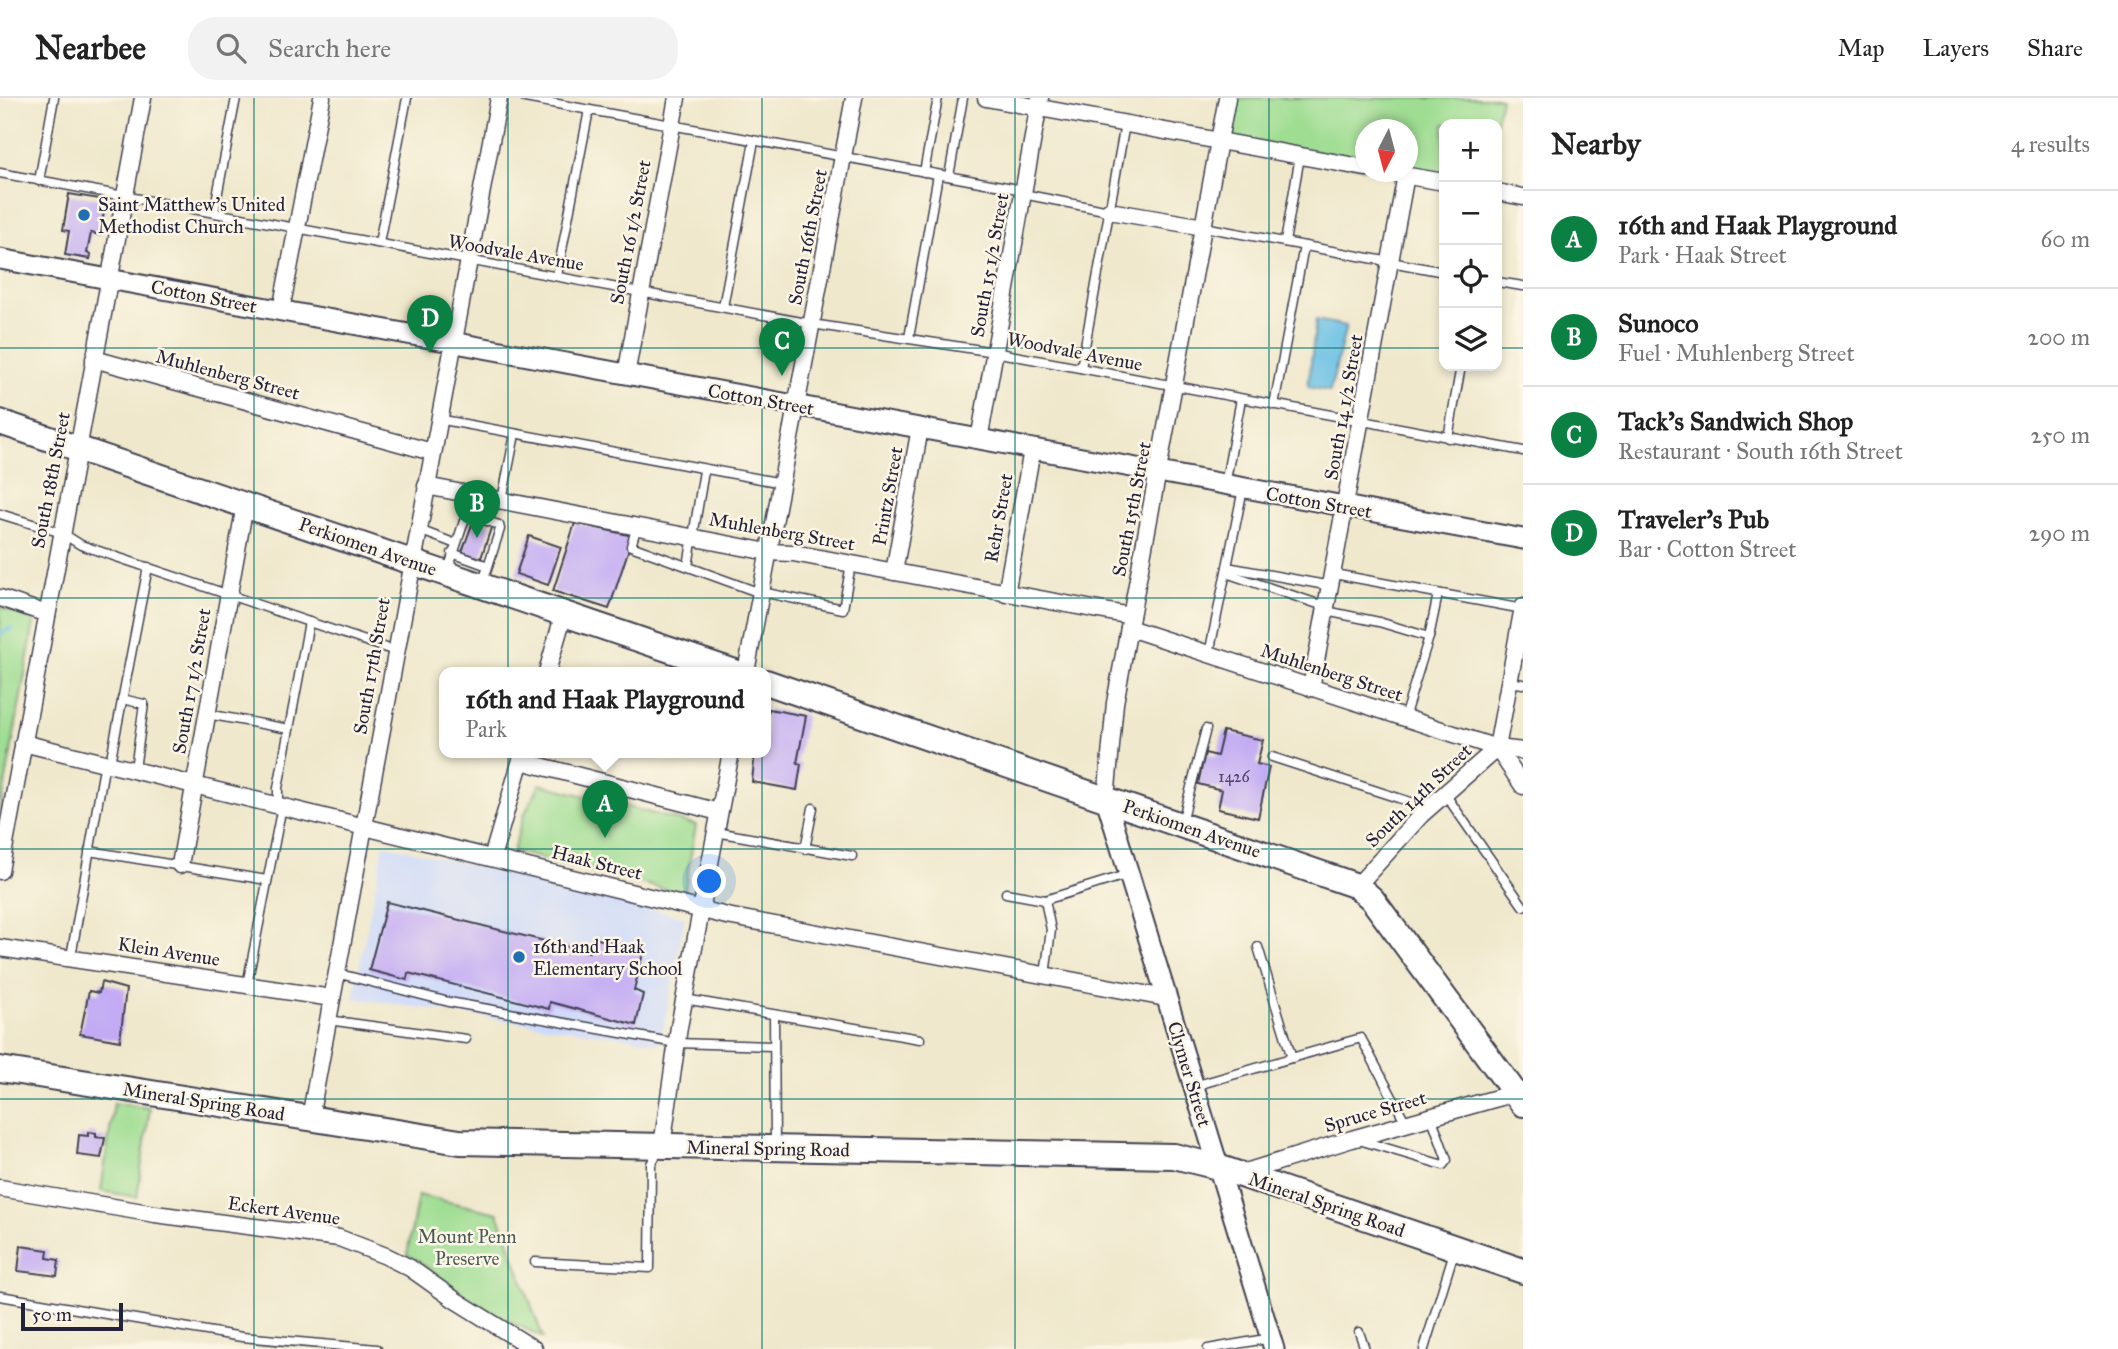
<!DOCTYPE html>
<html lang="en">
<head>
<meta charset="utf-8">
<style>
	body { margin:0; font-family:"IM FELL Great Primer",serif; background:#f2f2f2; color:#222 }
	.controls { position:absolute; right:21px; top:21px; display:grid; overflow:hidden; border-radius:14px; box-shadow:0 4px 10px #0003 }
	.controls button { width:63px; height:63px; display:grid; place-items:center; padding:0; border:0; border-bottom:2px solid #e0e0e0; background:#fff; color:#222; font:35px sans-serif }
	.compass { position:absolute; left:1355px; top:21px; width:63px; height:63px; border-radius:50%; background:#fff; box-shadow:0 4px 10px #0003; rotate:186deg }
	.scale { position:absolute; left:21px; bottom:18px; width:102px; box-sizing:border-box; padding-left:7px; border:4px solid #22223b; border-top:0; font-size:19px; line-height:24px; white-space:nowrap; color:#22223b; -webkit-text-stroke:5px #fcf5e5; paint-order:stroke }
	.you { position:absolute; left:710px; top:784px; width:24px; height:24px; margin:-18px; border:5px solid #fff; border-radius:50%; background:#1a73e8; box-shadow:0 0 0 10px #1a73e833 }
	.badge { display:grid; place-items:center; width:46px; height:46px; border-radius:50%; background:#0b8043; color:#fff; font-size:23px; font-weight:700 }
	.pin { position:absolute; translate:-50% -58px; filter:drop-shadow(0 2px 4px #0008) }
	.pin::after { content:''; position:absolute; top:37px; width:24px; height:21px; background:inherit; clip-path:polygon(0 0,100% 0,50% 100%) }
	.popup { position:absolute; left:439px; top:569px; width:332px; height:91px; box-sizing:border-box; display:grid; place-content:center; border-radius:14px; background:#fff; filter:drop-shadow(0 2px 5px #0005); font-size:23px; white-space:nowrap; color:#767676 }
	.popup b { font-size:26px; color:#222 }
	.popup::after { content:''; position:absolute; left:50%; top:100%; margin-left:-14px; border:14px solid transparent; border-top-color:#fff }
	.list { margin:0; padding:0; list-style:none }
	h2 { display:flex; justify-content:space-between; align-items:center; height:91px; margin:0; padding:0 28px; font-size:30px }
	h2 small { font-size:23px; font-weight:400; color:#767676 }
	.list li { display:grid; grid-template-columns:46px 1fr auto; gap:21px; align-items:center; box-sizing:border-box; height:98px; padding:0 28px; border-top:2px solid #e0e0e0 }
	.list b { display:block; font-size:26px; white-space:nowrap }
	.list p { margin:0; font-size:23px; white-space:nowrap; color:#767676 }
	.list em { font-size:23px; font-style:normal; color:#767676 }
	.icon { flex:none; width:38px; height:38px; fill:none; stroke:currentColor; stroke-width:2; stroke-linecap:round; stroke-linejoin:round }
	.map { position:relative; flex:none; width:1523px; height:1251px; overflow:hidden }
	header { display:flex; align-items:center; gap:42px; box-sizing:border-box; height:98px; padding:0 35px; background:#fff; border-bottom:2px solid #e0e0e0 }
	header strong { font-size:33px }
	nav { display:flex; gap:38px; margin-inline-start:auto; font-size:24px }
	.search { width:490px; height:63px; background:#f2f2f2; display:flex; align-items:center; gap:18px; box-sizing:border-box; padding:0 24px; border-radius:28px; color:#767676; font-size:26px }
	main { display:flex }
	aside { flex:1; background:#fff }
	.map>svg:first-child { display:block }
	.built { fill:#cedafa }
	.green { fill:#9edd92; stroke:#608066; stroke-width:2 }
	.water { fill:#68c0e5; stroke:#457190; stroke-width:2 }
	.lines { fill:none; stroke-linecap:round; stroke-linejoin:round }
	.stream { stroke:#68c0e5; stroke-width:4.5 }
	.building { fill:#c2abf4 }
	.service-casing { stroke:#414051; stroke-width:11 }
	.minor-casing { stroke:#414051; stroke-width:19 }
	.tertiary-casing { stroke:#414051; stroke-width:23 }
	.primary-casing { stroke:#414051; stroke-width:28 }
	.service { stroke:#fff; stroke-width:8 }
	.minor { stroke:#fff; stroke-width:16 }
	.tertiary { stroke:#fff; stroke-width:19 }
	.primary { stroke:#fff; stroke-width:24 }
	.grid { fill:none; stroke:#0f766e; stroke-width:2; stroke-opacity:0.55 }
	.poi-dot { fill:#1f6fb2; stroke:#fcf5e5; stroke-width:2.5 }
	.labels { text-anchor:middle; stroke-width:5; stroke-linejoin:round; paint-order:stroke }
	.number-label { font-size:16px; fill:#4a4469 }
	.poi-label { font-size:19px; fill:#22223b; stroke:#fcf5e5; text-anchor:start }
	.street-label { font-size:19px; fill:#22223b; stroke:#fcf5e5 }
	.park-label { font-size:19px; fill:#475a55; stroke:#fcf5e5 }
</style>
</head>
<body>
<header>
<strong>Nearbee</strong>
<div class="search"><svg class="icon" aria-label="search" viewBox="0 0 24 24"><circle cx="10" cy="10" r="6"/><path d="M15 15l6 6"/></svg>Search here</div>
<nav><a>Map</a><a>Layers</a><a>Share</a></nav>
</header>
<main>
<div class="map">
<svg width="1523" height="1251" viewBox="0 0 1523 1251">
	<rect width="100%" height="100%" fill="#fcf5e5"/>
	<filter id="ink" filterUnits="userSpaceOnUse"><feTurbulence type="fractalNoise" baseFrequency=".0143" numOctaves="2"/><feDisplacementMap in="SourceGraphic" scale="14" xChannelSelector="R" yChannelSelector="G"/><feConvolveMatrix kernelMatrix="1 2 1 2 8 2 1 2 1" color-interpolation-filters="sRGB"/></filter>
	<filter id="wash" filterUnits="userSpaceOnUse"><feTurbulence type="fractalNoise" baseFrequency=".00686" numOctaves="4" result="noise"/><feDisplacementMap in="SourceGraphic" scale="28" xChannelSelector="R" yChannelSelector="G"/><feGaussianBlur stdDeviation="1.57" result="paint"/><feColorMatrix in="noise" values="0 0 0 0 0 0 0 0 0 0 0 0 0 0 0 0 0 1.4 0 .05"/><feComposite in="paint" operator="in"/></filter>
	<g filter="url(#wash)">
		<rect width="100%" height="100%" fill="#efe8cc"/>
		<!-- built -->
		<path class="built" d="M384,746l301,73 -24,126 -308,-45z"/>
		<!-- green -->
		<g class="green">
			<path d="M1227,0h274l-5,26h-52v58l-36,-10v-42h-42l-1,38 -145,-27z"/>
			<path d="M0,509l31,11 3,5 -34,190z"/>
			<path d="M540,686l156,41 -12,69 -171,-43 11,-36z"/>
			<path d="M114,1005l36,5 -13,89 -36,-6z"/>
			<path d="M418,1097l80,18 45,125 -66,-34 -59,-43 -11,-6z"/>
		</g>
		<!-- water -->
		<path class="water" d="M1316,222l30,6 -16,65 -22,-4z"/>
		<g class="lines">
			<!-- stream -->
			<path class="stream" d="M0,536l12,-6"/>
		</g>
		<g id="blocks">
			<!-- building -->
			<g class="building">
				<path d="M69,96l37,6 -6,35 -9,-2 -4,20 4,1 -1,5 -25,-4 4,-24 -6,-1z"/>
				<path d="M474,421l18,6 -11,33 -19,-6z"/>
				<path d="M575,425l58,13 -24,73 -56,-18z"/>
				<path d="M529,438l32,11 -13,38 -32,-11z"/>
				<path d="M769,611l37,7 -9,47 4,1 -4,26 -45,-8 3,-30h11v-39h2z"/>
				<path d="M1223,633l40,9 -6,24 12,3 -11,51 -40,-9 4,-19 -24,-6 7,-31 12,3z"/>
				<path d="M387,804l202,50 4,-14 51,11 -10,41 9,4 -7,31 -86,-23 -1,7 -141,-36 -1,7 -38,-10z"/>
				<path d="M101,884l25,7 -6,52 -40,-7 9,-43 10,2z"/>
				<path d="M88,1034l8,1v4l9,1 -4,20 -24,-3 2,-20 9,1z"/>
				<path d="M21,1148l27,4 -1,8 12,2 -2,16 -39,-5z"/>
			</g>
		</g>
	</g>
	<g filter="url(#ink)">
		<use href="#blocks" fill-opacity="0" stroke="#414051" stroke-width="2"/>
		<g class="lines">
			<!-- service casing -->
			<g class="service-casing">
				<g id="service">
					<path d="M525,0l498,92"/>
					<path d="M924,74l14,-74"/>
					<path d="M0,75l812,151 182,28 529,99"/>
					<path d="M949,78l14,-78"/>
					<path d="M39,83l15,-83"/>
					<path d="M1023,96l86,17"/>
					<path d="M214,114l22,-114"/>
					<path d="M1204,129l240,45"/>
					<path d="M1285,144l15,-86"/>
					<path d="M379,145l28,-145"/>
					<path d="M557,178l32,-166"/>
					<path d="M1497,184l26,4"/>
					<path d="M723,209l31,-166"/>
					<path d="M909,240l29,-163"/>
					<path d="M1081,270l44,-244"/>
					<path d="M1274,307l30,-159"/>
					<path d="M438,321l344,64"/>
					<path d="M1448,340l13,-72"/>
					<path d="M1225,387l16,-86"/>
					<path d="M502,402l13,-66"/>
					<path d="M0,416l62,19 19,12 314,106"/>
					<path d="M637,428l-6,20 121,44 91,19 8,-45"/>
					<path d="M419,432l37,14"/>
					<path d="M452,455l36,13"/>
					<path d="M688,468l16,-95"/>
					<path d="M1227,469l104,19"/>
					<path d="M448,472l16,-49 5,-6 30,10 1,4 -17,53"/>
					<path d="M1226,475l95,32 5,6 53,11 50,15"/>
					<path d="M1334,476l189,35"/>
					<path d="M1209,556l34,-165"/>
					<path d="M1509,584l14,2"/>
					<path d="M122,601l22,5 -9,65"/>
					<path d="M207,616l82,15"/>
					<path d="M1404,620l25,-81 9,-43"/>
					<path d="M1272,659l157,51"/>
					<path d="M110,665l38,-196"/>
					<path d="M1445,696l78,112"/>
					<path d="M278,706v-16l31,-166"/>
					<path d="M1182,724l24,-93"/>
					<path d="M716,734l136,24"/>
					<path d="M805,751l8,-41"/>
					<path d="M89,753l178,29"/>
					<path d="M1006,795l39,7 84,-26"/>
					<path d="M1258,849l34,111"/>
					<path d="M71,859l34,-195"/>
					<path d="M336,875l113,29 227,41 98,3"/>
					<path d="M1045,877l6,-45 -6,-30"/>
					<path d="M247,887l35,-179"/>
					<path d="M684,901l236,40"/>
					<path d="M774,918l1,130"/>
					<path d="M328,922l138,19"/>
					<path d="M1194,988l167,-48 45,85"/>
					<path d="M1359,1042l84,25 4,-5 -16,-44"/>
					<path d="M535,1164l115,6 1,-104 8,-14"/>
					<path d="M0,1198l242,41 135,12"/>
					<path d="M1359,1234l6,17"/>
					<path d="M1208,1251l63,-11"/>
					<path d="M1424,1251l30,-97"/>
				</g>
			</g>
			<!-- minor casing -->
			<g class="minor-casing">
				<g id="minor">
					<path d="M986,0l380,70"/>
					<path d="M1385,74l59,10"/>
					<path d="M1497,94l26,5"/>
					<path d="M1109,113l95,16"/>
					<path d="M281,212l41,-212"/>
					<path d="M94,261l338,93"/>
					<path d="M626,277l51,-277"/>
					<path d="M979,342l61,-342"/>
					<path d="M426,388l342,66 25,1 338,63"/>
					<path d="M894,474l26,-144"/>
					<path d="M1006,496l26,-144"/>
					<path d="M0,500l47,16"/>
					<path d="M1129,530l368,120 26,3"/>
					<path d="M547,574l17,-59"/>
					<path d="M746,574l108,-574"/>
					<path d="M1311,590l95,-513"/>
					<path d="M23,645l704,173 439,82"/>
					<path d="M1497,650l26,38"/>
					<path d="M521,663l198,51"/>
					<path d="M1106,701l9,-96 112,-605"/>
					<path d="M492,760l31,-105"/>
					<path d="M180,767l65,-360"/>
					<path d="M0,773l143,-773"/>
					<path d="M1357,788l65,-72 75,-66 26,-141"/>
					<path d="M0,850l332,50"/>
					<path d="M310,1020l189,-1020"/>
					<path d="M662,1048l17,-119 52,-275"/>
					<path d="M1239,1076l113,-35 170,-48"/>
					<path d="M0,1090l155,26 184,24 47,18 24,12 45,32 79,49"/>
				</g>
			</g>
			<!-- tertiary casing -->
			<g class="tertiary-casing">
				<g id="tertiary">
					<path d="M0,161l1523,280"/>
					<path d="M1106,701l168,550"/>
				</g>
			</g>
			<!-- primary casing -->
			<g class="primary-casing">
				<g id="primary">
					<path d="M0,324l735,250"/>
					<path d="M766,584l591,204 15,13 151,205"/>
					<path d="M0,971l460,73 714,14 44,11 305,104"/>
				</g>
			</g>
			<!-- service -->
			<use href="#service" class="service"/>
			<!-- minor -->
			<use href="#minor" class="minor"/>
			<!-- tertiary -->
			<use href="#tertiary" class="tertiary"/>
			<!-- primary -->
			<use href="#primary" class="primary"/>
		</g>
	</g>
	<!-- grid -->
	<path class="grid" d="M254,0v1251M508,0v1251M762,0v1251M1015,0v1251M1269,0v1251M0,250h1444M1497,250h26M0,500h1523M0,751h1523M0,1001h1523"/>
	<!-- markers -->
	<g class="poi-dot">
		<circle cx="84" cy="117" r="7"/>
		<circle cx="519" cy="859" r="7"/>
	</g>
	<g class="labels">
		<!-- number labels -->
		<g class="number-label">
			<text x="1234" y="684">1426</text>
		</g>
		<!-- poi labels -->
		<g class="poi-label">
			<text x="98" y="113">Saint Matthew's United<tspan x="98" dy="22">Methodist Church</tspan></text>
			<text x="533" y="855">16th and Haak<tspan x="533" dy="22">Elementary School</tspan></text>
		</g>
		<!-- street labels -->
		<g class="street-label">
			<text transform="translate(630 134) rotate(-79)" y="7">South 16 1/2 Street</text>
			<text transform="translate(807 139) rotate(-79)" y="7">South 16th Street</text>
			<text transform="translate(516 154) rotate(10)" y="7">Woodvale Avenue</text>
			<text transform="translate(989 167) rotate(-80)" y="7">South 15 1/2 Street</text>
			<text transform="translate(204 198) rotate(11)" y="7">Cotton Street</text>
			<text transform="translate(1075 253) rotate(11)" y="7">Woodvale Avenue</text>
			<text transform="translate(228 276) rotate(15)" y="7">Muhlenberg Street</text>
			<text transform="translate(761 301) rotate(10)" y="7">Cotton Street</text>
			<text transform="translate(1343 309) rotate(-80)" y="7">South 14 1/2 Street</text>
			<text transform="translate(50 382) rotate(-79)" y="7">South 18th Street</text>
			<text transform="translate(887 398) rotate(-80)" y="7">Printz Street</text>
			<text transform="translate(1319 404) rotate(10)" y="7">Cotton Street</text>
			<text transform="translate(1131 411) rotate(-79)" y="7">South 15th Street</text>
			<text transform="translate(998 420) rotate(-80)" y="7">Rehr Street</text>
			<text transform="translate(782 433) rotate(10)" y="7">Muhlenberg Street</text>
			<text transform="translate(368 448) rotate(19)" y="7">Perkiomen Avenue</text>
			<text transform="translate(371 568) rotate(-80)" y="7">South 17th Street</text>
			<text transform="translate(1332 574) rotate(18)" y="7">Muhlenberg Street</text>
			<text transform="translate(191 583) rotate(-80)" y="7">South 17 1/2 Street</text>
			<text transform="translate(1418 697) rotate(-44)" y="7">South 14th Street</text>
			<text transform="translate(1192 730) rotate(19)" y="7">Perkiomen Avenue</text>
			<text transform="translate(597 764) rotate(14)" y="7">Haak Street</text>
			<text transform="translate(169 853) rotate(9)" y="7">Klein Avenue</text>
			<text transform="translate(1190 976) rotate(73)" y="7">Clymer Street</text>
			<text transform="translate(204 1003) rotate(9)" y="7">Mineral Spring Road</text>
			<text transform="translate(1375 1013) rotate(-16)" y="7">Spruce Street</text>
			<text transform="translate(768 1050) rotate(1)" y="7">Mineral Spring Road</text>
			<text transform="translate(1327 1106) rotate(19)" y="7">Mineral Spring Road</text>
			<text transform="translate(284 1112) rotate(8)" y="7">Eckert Avenue</text>
		</g>
		<!-- park labels -->
		<g class="park-label">
			<text x="467" y="1145">Mount Penn<tspan x="467" dy="22">Preserve</tspan></text>
		</g>
	</g>
</svg>
<div class="controls">
<button>+</button>
<button>−</button>
<button><svg class="icon" aria-label="locate" viewBox="0 0 24 24"><circle cx="12" cy="12" r="6"/><path d="M12 2v4M12 18v4M2 12h4M18 12h4"/></svg></button>
<button><svg class="icon" aria-label="layers" viewBox="0 0 24 24"><path d="M12 4l9 5-9 5-9-5zM3 14l9 5 9-5"/></svg></button>
</div>
<svg class="compass" viewBox="-18 -18 36 36"><path d="M0-13l5 13h-10z" fill="#e53935"/><path d="M0 13l5-13h-10z" fill="#767676"/></svg>
<div class="scale">50 m</div>
<div class="you"></div>
<div class="pin badge" style="left:605px;top:740px">A</div>
<div class="popup"><b>16th and Haak Playground</b>Park</div>
<div class="pin badge" style="left:477px;top:440px">B</div>
<div class="pin badge" style="left:782px;top:278px">C</div>
<div class="pin badge" style="left:430px;top:255px">D</div>
</div>
<aside>
<h2>Nearby<small>4 results</small></h2>
<ul class="list">
<li><span class="badge">A</span><div><b>16th and Haak Playground</b><p>Park · Haak Street</p></div><em>60 m</em></li>
<li><span class="badge">B</span><div><b>Sunoco</b><p>Fuel · Muhlenberg Street</p></div><em>200 m</em></li>
<li><span class="badge">C</span><div><b>Tack's Sandwich Shop</b><p>Restaurant · South 16th Street</p></div><em>250 m</em></li>
<li><span class="badge">D</span><div><b>Traveler's Pub</b><p>Bar · Cotton Street</p></div><em>290 m</em></li>
</ul>
</aside>
</main>
</body>
</html>
